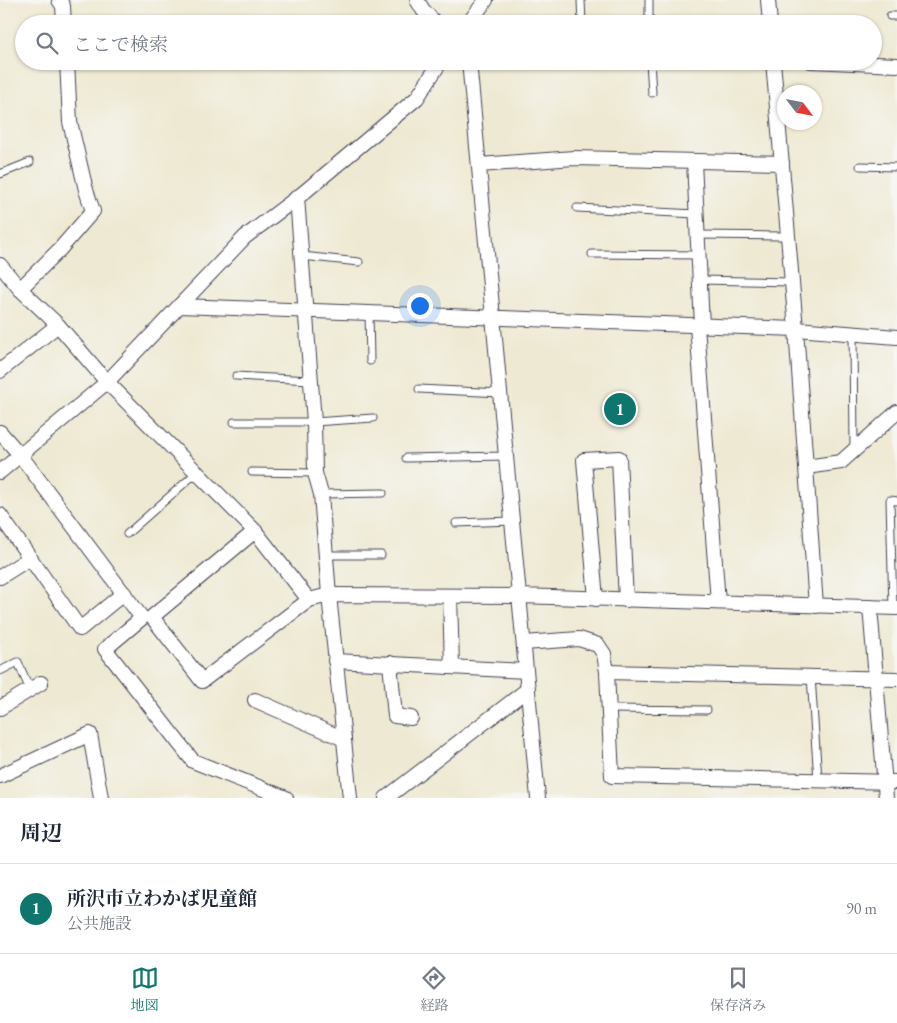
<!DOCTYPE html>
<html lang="ja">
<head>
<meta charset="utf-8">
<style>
	body { margin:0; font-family:"EB Garamond","Noto Serif JP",serif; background:#f2f2f3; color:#1f2937 }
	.compass { position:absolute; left:777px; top:85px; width:45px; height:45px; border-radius:50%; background:#fff; box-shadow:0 1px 4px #0004; rotate:122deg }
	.you { position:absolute; left:419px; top:305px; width:18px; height:18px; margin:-12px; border:4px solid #fff; border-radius:50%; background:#1a73e8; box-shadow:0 0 0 8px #1a73e833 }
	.badge { display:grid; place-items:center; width:32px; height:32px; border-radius:50%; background:#0f766e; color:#fff; font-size:16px; font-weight:700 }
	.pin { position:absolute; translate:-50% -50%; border:2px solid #fff; box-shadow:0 1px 5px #0006 }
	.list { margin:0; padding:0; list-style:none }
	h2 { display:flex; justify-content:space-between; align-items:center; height:65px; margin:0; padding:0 20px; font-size:21px }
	h2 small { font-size:16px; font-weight:400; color:#747a83 }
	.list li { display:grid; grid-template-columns:32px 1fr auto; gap:15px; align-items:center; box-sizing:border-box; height:90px; padding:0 20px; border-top:1px solid #e0e1e3 }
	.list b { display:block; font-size:19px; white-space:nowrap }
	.list p { margin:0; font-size:16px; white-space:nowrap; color:#747a83 }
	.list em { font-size:16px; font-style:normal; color:#747a83 }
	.icon { flex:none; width:28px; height:28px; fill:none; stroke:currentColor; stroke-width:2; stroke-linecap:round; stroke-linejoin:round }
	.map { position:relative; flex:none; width:897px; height:798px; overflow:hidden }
	.search { position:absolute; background:#fff; box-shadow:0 1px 4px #0004; left:15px; right:15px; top:15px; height:55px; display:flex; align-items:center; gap:12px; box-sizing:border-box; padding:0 18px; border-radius:28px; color:#747a83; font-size:19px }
	.sheet { height:155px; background:#fff }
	nav { display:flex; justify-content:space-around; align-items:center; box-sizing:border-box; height:70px; border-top:1px solid #e0e1e3; background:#fff; font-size:14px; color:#747a83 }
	nav a { display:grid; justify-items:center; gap:2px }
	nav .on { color:#0f766e }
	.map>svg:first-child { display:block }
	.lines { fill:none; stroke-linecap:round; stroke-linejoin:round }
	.service-casing { stroke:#414052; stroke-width:9 }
	.minor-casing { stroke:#414052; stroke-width:16 }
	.service { stroke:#fff; stroke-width:7 }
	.minor { stroke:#fff; stroke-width:14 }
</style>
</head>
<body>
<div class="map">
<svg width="897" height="798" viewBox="0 0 897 798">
	<rect width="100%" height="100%" fill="#f6f6f2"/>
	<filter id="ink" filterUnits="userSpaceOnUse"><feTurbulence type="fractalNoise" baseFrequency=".02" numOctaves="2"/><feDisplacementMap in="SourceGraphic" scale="10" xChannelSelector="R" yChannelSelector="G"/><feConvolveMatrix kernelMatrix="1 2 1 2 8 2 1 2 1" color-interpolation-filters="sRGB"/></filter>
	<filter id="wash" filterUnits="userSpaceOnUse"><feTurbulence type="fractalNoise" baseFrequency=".0096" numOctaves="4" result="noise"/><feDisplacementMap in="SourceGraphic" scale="20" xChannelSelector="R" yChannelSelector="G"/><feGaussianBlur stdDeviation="1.12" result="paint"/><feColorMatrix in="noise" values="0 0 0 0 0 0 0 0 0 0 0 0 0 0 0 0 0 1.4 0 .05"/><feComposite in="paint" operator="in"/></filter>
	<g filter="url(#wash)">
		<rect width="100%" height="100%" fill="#eee9d2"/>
	</g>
	<g filter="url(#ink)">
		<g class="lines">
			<!-- service casing -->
			<g class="service-casing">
				<g id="service">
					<path d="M581,0l1,24"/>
					<path d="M649,0v24"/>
					<path d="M890,16h7"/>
					<path d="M650,61l2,32"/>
					<path d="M860,166l37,1"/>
					<path d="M0,174l30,-12"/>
					<path d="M577,208l119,6"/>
					<path d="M697,235l91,1"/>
					<path d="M592,254l106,1"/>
					<path d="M302,256l57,6"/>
					<path d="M700,280l92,2"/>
					<path d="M369,312l1,49"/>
					<path d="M853,334l1,115"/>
					<path d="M236,376l75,4"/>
					<path d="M419,389l82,4"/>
					<path d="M234,422h80l59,-4"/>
					<path d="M406,458l100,-2"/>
					<path d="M252,472l63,1"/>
					<path d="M321,494l62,-1"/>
					<path d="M456,523l56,-2"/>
					<path d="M127,534l69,-61"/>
					<path d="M326,555h55"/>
					<path d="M893,608l-3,-108 7,1"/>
					<path d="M0,671l18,-9 12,28"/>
					<path d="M811,676l7,104"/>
					<path d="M608,709l99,1"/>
				</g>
			</g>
			<!-- minor casing -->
			<g class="minor-casing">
				<g id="minor">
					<path d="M59,0l4,6 1,18"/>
					<path d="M417,0l6,10 13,14"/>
					<path d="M768,0l2,24"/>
					<path d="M468,24l18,-24"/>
					<path d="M469,61l69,737"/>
					<path d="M773,61l23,268 20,277"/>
					<path d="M811,61l86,4"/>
					<path d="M694,161l8,165"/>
					<path d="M480,165l94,-7 208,5"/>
					<path d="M297,197l17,225 1,51 6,21 8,101 21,203"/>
					<path d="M0,265l20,24 38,36 49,57 148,149 54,69 20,-5 190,1 378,12"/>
					<path d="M20,289l40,-40 33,-38 -7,-21 -16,-68 -3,-61"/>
					<path d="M179,306l617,23 101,8"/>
					<path d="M697,326l21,276"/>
					<path d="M0,371l58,-46"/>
					<path d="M0,432l21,24 121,162 -37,31 88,112 93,37"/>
					<path d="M806,467l35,-5 56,-50"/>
					<path d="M0,472l107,-90 138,-145 57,-43 115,-96 24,-37"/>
					<path d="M0,515l80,114 44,-36"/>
					<path d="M255,531l-103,86 50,64 107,-81"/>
					<path d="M0,577l30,-19"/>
					<path d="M450,596l2,71"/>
					<path d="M596,599l-12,-139 35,-2 7,142"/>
					<path d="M870,607l16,191"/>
					<path d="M524,643l55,-4 19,6 6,9 3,18 5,104 285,6"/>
					<path d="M335,661l191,10"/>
					<path d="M390,663l5,53 16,2"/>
					<path d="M607,672l290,7"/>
					<path d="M255,700l89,39"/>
					<path d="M0,708l41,-25"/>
					<path d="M0,776l90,-42 11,64"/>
					<path d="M386,798l142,-109"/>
				</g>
			</g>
			<!-- service -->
			<use href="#service" class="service"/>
			<!-- minor -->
			<use href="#minor" class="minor"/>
		</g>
	</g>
</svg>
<svg class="compass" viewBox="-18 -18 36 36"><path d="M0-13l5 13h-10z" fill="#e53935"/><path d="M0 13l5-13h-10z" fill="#747a83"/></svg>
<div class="you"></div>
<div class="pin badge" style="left:620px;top:409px">1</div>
<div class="search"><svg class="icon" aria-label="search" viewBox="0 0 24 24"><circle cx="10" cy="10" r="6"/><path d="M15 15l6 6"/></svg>ここで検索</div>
</div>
<section class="sheet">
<h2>周辺<small></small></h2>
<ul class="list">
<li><span class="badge">1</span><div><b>所沢市立わかば児童館</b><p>公共施設</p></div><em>90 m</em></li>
</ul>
</section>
<nav>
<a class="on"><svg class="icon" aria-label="map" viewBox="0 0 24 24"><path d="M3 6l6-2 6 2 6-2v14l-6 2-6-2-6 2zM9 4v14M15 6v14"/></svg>地図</a>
<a><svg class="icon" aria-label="directions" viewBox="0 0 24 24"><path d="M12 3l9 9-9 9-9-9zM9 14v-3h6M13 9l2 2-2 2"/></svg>経路</a>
<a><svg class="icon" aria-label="saved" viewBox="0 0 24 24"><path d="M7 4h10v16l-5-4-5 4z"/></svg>保存済み</a>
</nav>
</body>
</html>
